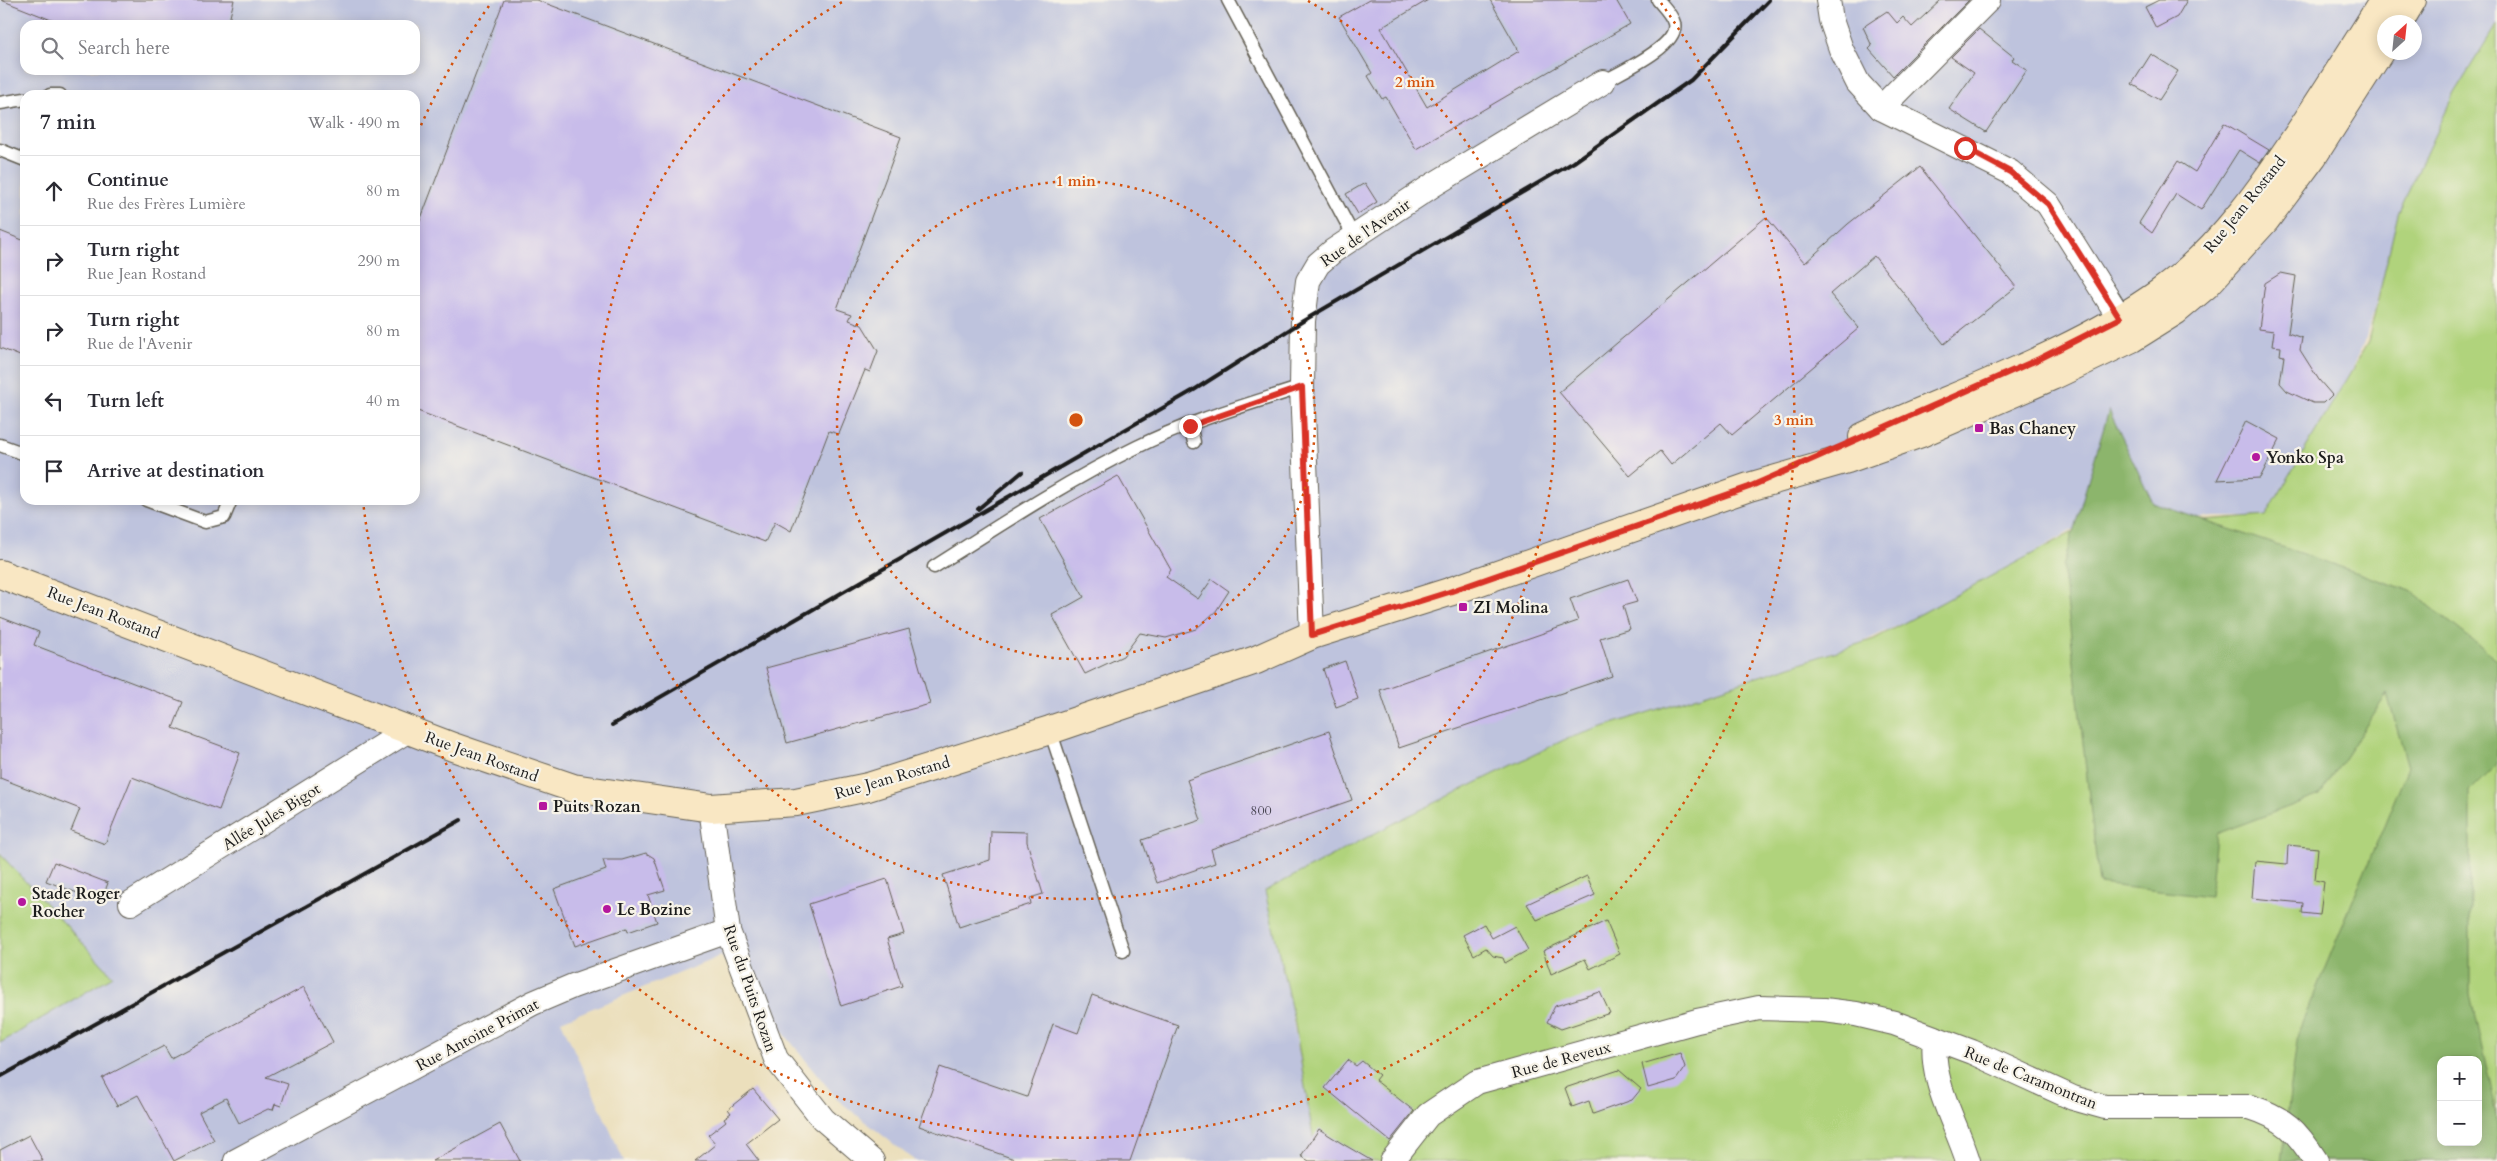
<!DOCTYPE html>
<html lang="en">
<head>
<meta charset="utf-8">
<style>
	body { margin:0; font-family:Cardo,serif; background:#f2f2f3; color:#2b2b33 }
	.controls { position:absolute; right:15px; bottom:15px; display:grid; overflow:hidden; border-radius:10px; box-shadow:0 2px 12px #0003 }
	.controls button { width:45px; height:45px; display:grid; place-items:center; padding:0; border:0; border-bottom:1px solid #e1e1e2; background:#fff; color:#2b2b33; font:25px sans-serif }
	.compass { position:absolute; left:2377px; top:15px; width:45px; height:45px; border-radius:50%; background:#fff; box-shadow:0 2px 12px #0003; rotate:27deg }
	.stop { position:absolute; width:15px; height:15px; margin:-11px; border:4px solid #d93025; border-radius:50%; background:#fff }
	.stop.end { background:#d93025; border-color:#fff; box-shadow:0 1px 5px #0008 }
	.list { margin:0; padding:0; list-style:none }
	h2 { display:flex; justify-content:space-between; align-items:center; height:65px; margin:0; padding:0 20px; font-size:21px }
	h2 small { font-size:16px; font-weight:400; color:#7c7c81 }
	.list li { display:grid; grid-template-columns:32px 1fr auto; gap:15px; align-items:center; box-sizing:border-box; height:70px; padding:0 20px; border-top:1px solid #e1e1e2 }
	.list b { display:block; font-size:19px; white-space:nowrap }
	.list p { margin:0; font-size:16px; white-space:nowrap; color:#7c7c81 }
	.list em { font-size:16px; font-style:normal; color:#7c7c81 }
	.icon { flex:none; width:28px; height:28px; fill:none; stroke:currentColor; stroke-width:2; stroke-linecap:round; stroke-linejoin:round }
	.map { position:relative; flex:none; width:2497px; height:1161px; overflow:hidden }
	.search { position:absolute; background:#fff; box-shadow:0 2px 12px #0003; left:20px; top:20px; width:400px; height:55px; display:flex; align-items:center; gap:12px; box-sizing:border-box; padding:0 18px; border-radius:15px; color:#7c7c81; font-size:19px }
	.panel { position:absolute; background:#fff; box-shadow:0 2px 12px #0003; left:20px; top:90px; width:400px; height:415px; border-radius:15px }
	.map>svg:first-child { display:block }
	.industrial { fill:#bec3dd; fill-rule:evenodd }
	.green { fill:#b0d37c; stroke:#66784c; fill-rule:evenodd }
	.forest { fill:#8cb56c; stroke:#546844; fill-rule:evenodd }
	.building { fill:#c8bcea }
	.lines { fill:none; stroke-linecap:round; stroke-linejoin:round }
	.service-casing { stroke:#646054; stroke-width:15 }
	.minor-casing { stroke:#646054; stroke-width:26 }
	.secondary-casing { stroke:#646054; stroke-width:30 }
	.service { stroke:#fff; stroke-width:12 }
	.minor { stroke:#fff; stroke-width:24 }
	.secondary { stroke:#f9e7c3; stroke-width:28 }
	.rail { stroke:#1c1c1c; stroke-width:4 }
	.route { stroke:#d93025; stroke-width:6 }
	.ring { fill:none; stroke:#d4530e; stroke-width:2.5; stroke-dasharray:2.5 5 }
	.poi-dot { fill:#b5179e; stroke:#f7f3e8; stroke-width:2 }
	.labels { text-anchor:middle; stroke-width:4.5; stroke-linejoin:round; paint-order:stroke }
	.number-label { font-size:14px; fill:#474450 }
	.street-label { font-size:16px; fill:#1c1c1c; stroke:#f7f3e8 }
	.poi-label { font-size:16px; font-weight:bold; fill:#1c1c1c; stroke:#f7f3e8; text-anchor:start }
	.centre { fill:#d4530e; stroke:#f7f3e8; stroke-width:2.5 }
	.ring-label { font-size:15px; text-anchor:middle; font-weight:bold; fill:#d4530e; stroke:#f7f3e8; stroke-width:4.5; stroke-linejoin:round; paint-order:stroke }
</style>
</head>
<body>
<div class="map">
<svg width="2497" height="1161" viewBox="0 0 2497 1161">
	<rect width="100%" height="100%" fill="#f7f3e8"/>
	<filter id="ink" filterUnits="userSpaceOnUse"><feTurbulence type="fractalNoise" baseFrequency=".02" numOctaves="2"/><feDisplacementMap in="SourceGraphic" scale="10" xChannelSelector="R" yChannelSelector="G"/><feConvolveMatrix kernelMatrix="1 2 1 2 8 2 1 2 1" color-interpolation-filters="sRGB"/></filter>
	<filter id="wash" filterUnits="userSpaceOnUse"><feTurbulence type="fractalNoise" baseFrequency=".0096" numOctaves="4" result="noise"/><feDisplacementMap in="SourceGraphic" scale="20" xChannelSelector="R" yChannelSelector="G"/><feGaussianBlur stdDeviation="1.12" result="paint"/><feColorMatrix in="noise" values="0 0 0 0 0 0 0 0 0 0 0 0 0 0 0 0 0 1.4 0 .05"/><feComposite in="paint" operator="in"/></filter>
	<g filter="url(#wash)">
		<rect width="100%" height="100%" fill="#ebdfbc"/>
		<!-- industrial -->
		<path class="industrial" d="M0,0h2497v31l-95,179 -36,128 -39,82 -58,97h-55l-140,12 -115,68 -165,77 -524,216 48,271h-403l-77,-61 -117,-144 -160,65 63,140h-624v-118l113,-67 -113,-122zM2384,22h30v30h-30zM25,25h390v45h-390zM25,95h390v405h-390z"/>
		<!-- green -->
		<g class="green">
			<path d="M2497,24v1137h-1180l-22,-136 -30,-134 139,-73 162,-79 308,-100 199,-107 193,-16 102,-174 30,-128 56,-121zM2441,1060h37v82h-37z"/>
			<path d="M0,854l113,122 -113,67z"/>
		</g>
		<!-- forest -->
		<path class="forest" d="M2109,410l44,93 258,88 86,69v104l-27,27v203l27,120v47h-216l17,-128 110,-266 -21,-73 -67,101 -104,39 -6,63 -111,-13 -36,-318zM2441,1060h37v82h-37z"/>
		<g id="blocks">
			<!-- building -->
			<g class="building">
				<path d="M1,0h233l-6,25h-164z"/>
				<path d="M504,0h33l364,137 -64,172 15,5 -3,6 13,5 16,26 -8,21 -5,-2 -26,64 -10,-3 -38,100 -16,-9 -10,20 -350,-132v-176z"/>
				<path d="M1369,0h59l-47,28 46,79 92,-56 -29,-51h126l14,24 -214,125 -30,-52 -4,2 -14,-23 4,-3 -33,-56z"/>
				<path d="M1941,0h28l-76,76 -24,-27 3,-3 -9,-19 24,-16 10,12 6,-6 9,10z"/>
				<path d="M2159,0h28l-10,17 -21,11 -11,-21z"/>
				<path d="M1979,29l35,28 -2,3 15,10 -41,62 -37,-23 25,-36 -23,-16z"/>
				<path d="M2151,54l27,17 -19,29 -27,-16z"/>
				<path d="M2224,123l45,27 -9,13 -21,-13 -38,60 -25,-16 -24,39 -13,-10 39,-62 17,11z"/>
				<path d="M1920,167l96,120 -72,57 -70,-88 -44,38 29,34 -127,107 -11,-12 -50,42 -11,-14 -30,25 -71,-84 207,-175 39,46 43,-39z"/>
				<path d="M1365,183l12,19 -19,12 -12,-20z"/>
				<path d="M0,231l25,10v117l-25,-10z"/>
				<path d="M2281,273l15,3 -8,57 14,5 -2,12 19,30 13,15 -8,8h-11l-26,-12 -7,-8 4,-27 -4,-1 1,-8 -9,-1 2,-15 -15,-2 6,-46z"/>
				<path d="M2246,421l34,18 -20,39 -43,2z"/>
				<path d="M1118,476l53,94 -5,7 32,22 14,-20 17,12 -13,20 -20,18 -30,9 -26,-5 -17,23 -38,18 -33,-59 32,-18 -44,-78z"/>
				<path d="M1628,579l9,23 -14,4 7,23 -30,9 12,38 -213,72 -19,-58 198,-69 -8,-22z"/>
				<path d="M0,617l39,15 -5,13 149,57 -10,26 67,25 -21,57 -87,-33 -27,67 -34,-13 9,-22 -80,-31z"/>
				<path d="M909,629l21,75 -143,39 -21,-75z"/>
				<path d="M1345,661l13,38 -22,8 -13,-38z"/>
				<path d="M1329,731l23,69 -141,49 4,14 -58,20 -15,-43 59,-20 -14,-40z"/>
				<path d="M991,831l36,1v10l16,52 -13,4 1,6 -72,23 -16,-52 47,-15z"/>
				<path d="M2288,845l30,3 -3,32 9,2 -4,33 -18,-2 1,-10 -51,-5 3,-37 32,3z"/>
				<path d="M646,853l8,5 11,32 -17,5 9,27 -29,10 -1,-4 -52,18 -21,-57 52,-19 -3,-10h19z"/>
				<path d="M54,862l54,21 -7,19 -55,-21z"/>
				<path d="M1587,876l8,19 -58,25 -10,-16z"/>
				<path d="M887,879l17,55 -17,5 15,47 -61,20 -32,-102z"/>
				<path d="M1606,921l14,33 -30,15 -5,-10 -34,15 -8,-23z"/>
				<path d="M1484,924l8,14 23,-12 13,24 -23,13 -2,-5 -10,-2 -7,-8 -12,7 -11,-20z"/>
				<path d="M304,987l29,55 -67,35 22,7 -7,22 -6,-2 -2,6 -5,-1 -29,14 -13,-25 -27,14 15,28 -40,21 -36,-66 -21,11 -15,-28 62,-32 7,12z"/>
				<path d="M1600,992l10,21 -49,16 -14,-7 8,-16z"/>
				<path d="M1092,995l86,30 -48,136h-110l-101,-35 21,-59 87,30 26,-73 25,9z"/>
				<path d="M1680,1053l5,14 -9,13 -28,8 -6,-24z"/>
				<path d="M1348,1060l8,6 6,-5 17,14 -4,5 39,31 -24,30 -65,-53z"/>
				<path d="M1619,1070l22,19 -9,11 -39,14 -4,-13 -17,6 -7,-19z"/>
				<path d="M753,1089l25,30 -32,25 13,17h-64l21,-17 -8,-9 18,-14 -2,-3 7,-5 -3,-4z"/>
				<path d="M500,1124l20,37h-88z"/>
				<path d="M1319,1129l24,15 29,17h-63l-8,-5z"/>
				<path d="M29,1135l14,26h-43v-11z"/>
			</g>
		</g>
	</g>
	<g filter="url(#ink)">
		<use href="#blocks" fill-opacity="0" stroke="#646054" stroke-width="1"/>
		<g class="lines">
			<!-- service casing -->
			<g class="service-casing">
				<g id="service">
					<path d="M1228,0l126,237"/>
					<path d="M1603,82c17,-10 77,-36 71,-59 -2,-8 -11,-17 -16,-23"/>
					<path d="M50,95h10"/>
					<path d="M0,103l25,-4"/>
					<path d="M0,150l25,10"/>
					<path d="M1190,426l4,16"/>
					<path d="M0,445l25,9"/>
					<path d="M146,500l59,22 19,-5 7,-17"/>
					<path d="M934,567c66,-42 133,-86 203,-120 52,-26 110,-42 165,-60"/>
					<path d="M1050,730l73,221"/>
				</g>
			</g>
			<!-- minor casing -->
			<g class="minor-casing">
				<g id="minor">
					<path d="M1828,0l3,20 10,29 17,34 23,25 129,64 38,32 82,130"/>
					<path d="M1881,108l107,-108"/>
					<path d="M1312,635l-10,-248 1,-66 5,-40 10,-17 15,-13 100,-66 170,-103"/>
					<path d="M711,808l17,123 48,128 47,60 49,42"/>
					<path d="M131,903l279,-174"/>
					<path d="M1935,1038c-5,44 20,82 33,123"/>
					<path d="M236,1161l297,-158 40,-17 155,-55"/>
					<path d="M1392,1161l36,-46 49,-33 220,-61 62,-13 65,2 32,4 38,9 78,29 101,46 32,9h145c35,11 47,24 66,54"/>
				</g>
			</g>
			<!-- secondary casing -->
			<g class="secondary-casing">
				<g id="secondary">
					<path d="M2399,22l13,-22"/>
					<path d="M1863,437c96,-44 212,-83 298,-145 61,-44 105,-109 146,-171 26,-40 52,-80 77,-121"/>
					<path d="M0,574l453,173 120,41 138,20 85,-6 72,-15 182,-57 206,-70 56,-25 137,-43 300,-105 98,-28 74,-26 131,-57 80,-38 43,-27 31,-26 60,-66 47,-63 71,-111"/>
				</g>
			</g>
			<!-- service -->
			<use href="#service" class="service"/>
			<!-- minor -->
			<use href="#minor" class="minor"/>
			<!-- secondary -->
			<use href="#secondary" class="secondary"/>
			<!-- rail -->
			<g class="rail">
				<path d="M978,509l44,-37"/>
				<path d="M612,725l582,-335 109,-69 271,-159 117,-82 78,-80"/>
				<path d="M0,1077l461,-257"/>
			</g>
		</g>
	</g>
	<g class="lines" filter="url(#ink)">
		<!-- route -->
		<path class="route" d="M1190,426l112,-39 10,248 137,-43 300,-105 290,-128 81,-41 -72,-114 -38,-32 -45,-24"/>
	</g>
	<!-- distance rings -->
	<g class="ring">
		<circle cx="1076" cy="420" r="239"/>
		<path d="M1308 1A479 479 0 1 1 844 1"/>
		<path d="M415 139A718 718 0 0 1 491 3M1661 3A718 718 0 1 1 363 501"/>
	</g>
	<!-- markers -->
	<g class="poi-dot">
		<rect x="1974" y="423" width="10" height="10" rx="2.5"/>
		<circle cx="2256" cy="457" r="5"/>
		<rect x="1458" y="602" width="10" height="10" rx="2.5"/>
		<rect x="538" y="801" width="10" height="10" rx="2.5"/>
		<circle cx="22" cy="902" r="5"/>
		<circle cx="607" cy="909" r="5"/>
	</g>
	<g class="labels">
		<!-- number labels -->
		<g class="number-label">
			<text x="1261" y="815">800</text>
		</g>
		<!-- street labels -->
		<g class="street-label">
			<text transform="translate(2244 204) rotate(-51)" y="6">Rue Jean Rostand</text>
			<text transform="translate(1365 232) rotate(-35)" y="6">Rue de l'Avenir</text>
			<text transform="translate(104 612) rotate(21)" y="6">Rue Jean Rostand</text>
			<text transform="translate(482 756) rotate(20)" y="6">Rue Jean Rostand</text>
			<text transform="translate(892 777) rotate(-16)" y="6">Rue Jean Rostand</text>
			<text transform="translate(271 816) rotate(-32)" y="6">Allée Jules Bigot</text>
			<text transform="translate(751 988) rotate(71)" y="6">Rue du Puits Rozan</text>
			<text transform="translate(477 1034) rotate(-28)" y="6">Rue Antoine Primat</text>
			<text transform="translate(1561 1059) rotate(-15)" y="6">Rue de Reveux</text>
			<text transform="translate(2031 1077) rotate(22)" y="6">Rue de Caramontran</text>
		</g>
		<!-- poi labels -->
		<g class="poi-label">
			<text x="1989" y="434">Bas Chaney</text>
			<text x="2266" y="463">Yonko Spa</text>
			<text x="1473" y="613">ZI Molina</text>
			<text x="553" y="812">Puits Rozan</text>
			<text x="32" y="899">Stade Roger<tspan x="32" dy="18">Rocher</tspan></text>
			<text x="617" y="915">Le Bozine</text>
		</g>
	</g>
	<circle cx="1076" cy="420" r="8" class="centre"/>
	<g class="ring-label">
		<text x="1415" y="87">2 min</text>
		<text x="1076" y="186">1 min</text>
		<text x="1794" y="425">3 min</text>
	</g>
</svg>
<div class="controls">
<button>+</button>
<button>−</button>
</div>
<svg class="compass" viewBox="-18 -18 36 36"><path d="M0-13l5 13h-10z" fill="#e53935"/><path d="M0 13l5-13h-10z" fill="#7c7c81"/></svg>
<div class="stop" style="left:1965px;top:148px"></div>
<div class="stop end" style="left:1190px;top:426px"></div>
<div class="search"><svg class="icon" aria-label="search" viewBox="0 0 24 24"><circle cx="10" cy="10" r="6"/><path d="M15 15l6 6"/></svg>Search here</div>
<section class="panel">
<h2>7 min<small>Walk · 490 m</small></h2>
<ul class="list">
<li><svg class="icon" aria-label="ahead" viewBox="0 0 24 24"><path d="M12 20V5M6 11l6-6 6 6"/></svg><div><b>Continue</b><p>Rue des Frères Lumière</p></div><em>80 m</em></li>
<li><svg class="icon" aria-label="right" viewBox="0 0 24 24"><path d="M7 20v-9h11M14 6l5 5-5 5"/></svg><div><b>Turn right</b><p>Rue Jean Rostand</p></div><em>290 m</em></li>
<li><svg class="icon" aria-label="right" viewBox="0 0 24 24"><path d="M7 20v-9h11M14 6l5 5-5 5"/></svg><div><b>Turn right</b><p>Rue de l'Avenir</p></div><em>80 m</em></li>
<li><svg class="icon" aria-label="left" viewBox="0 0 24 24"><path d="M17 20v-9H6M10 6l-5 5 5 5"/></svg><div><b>Turn left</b></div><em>40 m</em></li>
<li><svg class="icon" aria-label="arrive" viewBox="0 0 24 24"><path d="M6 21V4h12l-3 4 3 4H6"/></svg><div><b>Arrive at destination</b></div></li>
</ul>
</section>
</div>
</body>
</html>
